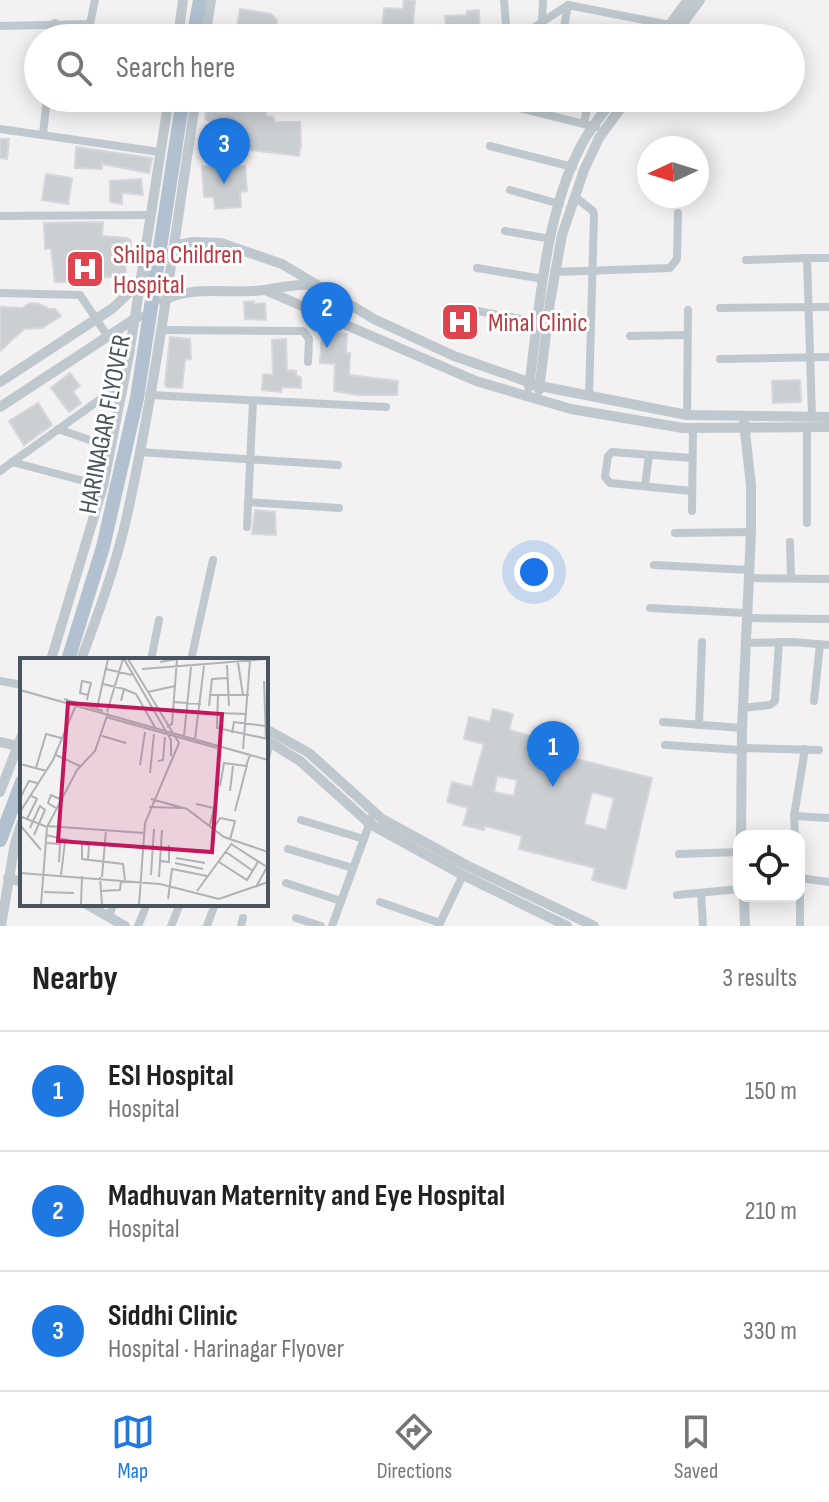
<!DOCTYPE html>
<html lang="en">
<head>
<meta charset="utf-8">
<style>
	body { margin:0; font-family:"Sofia Sans Condensed",sans-serif; background:#f6f6f6; color:#222 }
	.controls { position:absolute; right:24px; bottom:24px; display:grid; overflow:hidden; border-radius:16px; box-shadow:0 4px 20px #0003 }
	.controls button { width:72px; height:72px; display:grid; place-items:center; padding:0; border:0; border-bottom:2px solid #e0e0e0; background:#fff; color:#222; font:40px sans-serif }
	.compass { position:absolute; left:637px; top:136px; width:72px; height:72px; border-radius:50%; background:#fff; box-shadow:0 4px 20px #0003; rotate:266deg }
	.you { position:absolute; left:534px; top:572px; width:28px; height:28px; margin:-20px; border:6px solid #fff; border-radius:50%; background:#1a73e8; box-shadow:0 0 0 12px #1a73e833 }
	.badge { display:grid; place-items:center; width:52px; height:52px; border-radius:50%; background:#1d78e1; color:#fff; font-size:26px; font-weight:700 }
	.pin { position:absolute; translate:-50% -66px; filter:drop-shadow(0 2px 4px #0008) }
	.pin::after { content:''; position:absolute; top:42px; width:28px; height:24px; background:inherit; clip-path:polygon(0 0,100% 0,50% 100%) }
	.list { margin:0; padding:0; list-style:none }
	h2 { display:flex; justify-content:space-between; align-items:center; height:104px; margin:0; padding:0 32px; font-size:34px }
	h2 small { font-size:26px; font-weight:400; color:#767676 }
	.list li { display:grid; grid-template-columns:52px 1fr auto; gap:24px; align-items:center; box-sizing:border-box; height:120px; padding:0 32px; border-top:2px solid #e0e0e0 }
	.list b { display:block; font-size:30px; white-space:nowrap }
	.list p { margin:0; font-size:26px; white-space:nowrap; color:#767676 }
	.list em { font-size:26px; font-style:normal; color:#767676 }
	.icon { flex:none; width:44px; height:44px; fill:none; stroke:currentColor; stroke-width:2; stroke-linecap:round; stroke-linejoin:round }
	.map { position:relative; flex:none; width:829px; height:926px; overflow:hidden }
	.search { position:absolute; background:#fff; box-shadow:0 4px 20px #0003; left:24px; right:24px; top:24px; height:88px; display:flex; align-items:center; gap:20px; box-sizing:border-box; padding:0 28px; border-radius:44px; color:#767676; font-size:30px }
	.sheet { height:464px; background:#fff }
	nav { display:flex; justify-content:space-around; align-items:center; box-sizing:border-box; height:112px; border-top:2px solid #e0e0e0; background:#fff; font-size:22px; color:#767676 }
	nav a { display:grid; justify-items:center; gap:4px }
	nav .on { color:#1d78e1 }
	.map>svg:first-child { display:block }
	.building { fill:#cbced3; stroke:#d5d7dc; stroke-width:2; fill-rule:evenodd }
	.lines { fill:none; stroke-linecap:round; stroke-linejoin:round }
	.minor { stroke:#bfc8cf; stroke-width:8 }
	.tertiary { stroke:#bfc8cf; stroke-width:10 }
	.primary { stroke:#b1c1cf; stroke-width:14 }
	.labels { text-anchor:middle; stroke-width:6; stroke-linejoin:round; paint-order:stroke }
	.health-label { font-size:26px; fill:#be3a42; stroke:#fff; text-anchor:start }
	.street-label { font-size:26px; fill:#49555e; stroke:#fff }
	.inset-road { fill:none; stroke:#afb3b6; stroke-width:2 }
	.view { fill:#c2185b; fill-opacity:0.15; stroke:#c2185b; stroke-width:4 }
	.inset-edge { fill:none; stroke:#49555e; stroke-width:4 }
</style>
</head>
<body>
<div class="map">
<svg width="829" height="926" viewBox="0 0 829 926">
	<rect width="100%" height="100%" fill="#f3f1f1"/>
	<!-- building -->
	<g class="building">
		<path d="M404,0h11l-3,35 -30,-3 2,-24 19,1z"/>
		<path d="M240,9l31,5 6,6 -3,18h-39z"/>
		<path d="M479,10l1,28h-33l-2,-22 21,-1 1,-4z"/>
		<path d="M86,98h25l-2,13 -24,-4z"/>
		<path d="M227,98h39v18l7,1 2,5h25l1,22 -2,12 -64,-8 1,18h9l2,25 -7,1 1,15 -26,2 -1,-12h-10l-2,-31h11l-1,-21 -12,-1 2,-12 34,4 -31,-17 1,-9 19,2z"/>
		<path d="M0,139h9l-2,20 -7,-1z"/>
		<path d="M76,147l76,11 -3,15 -47,-9v5l-27,-1z"/>
		<path d="M46,174l26,4 -4,26 -26,-4z"/>
		<path d="M141,179l2,16 -21,-2v11l-12,-2v-21z"/>
		<path d="M103,222l-1,14 25,2 4,3v10h-6l1,25 -30,2v4h-41l-4,-34 -6,1 -1,-26z"/>
		<path d="M254,301v3l11,-1 1,17 -21,-1 -1,-17z"/>
		<path d="M30,303l9,1 10,5h6l6,7 -19,12 -18,1 -24,22v-44l22,1z"/>
		<path d="M456,313l15,4 -3,13 -15,-3z"/>
		<path d="M322,331l25,3 -1,19h4l-1,22 49,6 -1,14h-39l-24,-4 1,-27 -15,-1z"/>
		<path d="M170,337l20,2 1,20 -6,1 -3,28 -16,-1 -1,-3z"/>
		<path d="M286,339l1,31 9,1v5l5,1v11l-19,-1 -1,5 -19,-2 1,-16 10,1 -1,-35z"/>
		<path d="M70,373l10,13 -7,5 8,12 -12,9 -18,-24z"/>
		<path d="M800,380l1,22 -28,1 -1,-22z"/>
		<path d="M38,403l14,22 -28,20 -15,-24z"/>
		<path d="M255,510l20,2 1,23 -24,-1z"/>
		<path d="M493,709l20,5 -4,16 22,6 -2,8 5,2 -1,2 119,30 -26,111 -34,-9 3,-12 -76,-19 3,-13 -37,-10 -1,4 -21,-5 5,-17 -21,-6 5,-20 20,5 12,-43 -20,-5 5,-22 21,5zM497,776l20,4 -3,16 -20,-4zM592,792l22,6 -8,32 -22,-6z"/>
	</g>
	<g class="lines">
		<!-- minor -->
		<g class="minor">
			<path d="M504,0l3,38"/>
			<path d="M542,22l1,-22"/>
			<path d="M0,26l90,-2 5,-24"/>
			<path d="M53,38l2,-15"/>
			<path d="M518,38l50,-33"/>
			<path d="M562,38l6,-33 102,20"/>
			<path d="M483,99l113,28"/>
			<path d="M548,115l3,-17"/>
			<path d="M584,124l5,-26"/>
			<path d="M0,129l160,23"/>
			<path d="M43,134l4,-36"/>
			<path d="M490,146l83,21"/>
			<path d="M510,190l50,14"/>
			<path d="M575,197l18,14 1,4 -5,181"/>
			<path d="M0,216l151,-1"/>
			<path d="M505,231l46,8"/>
			<path d="M807,258h22"/>
			<path d="M746,260l61,-2 5,159"/>
			<path d="M477,268l66,11"/>
			<path d="M554,272l116,-4 7,-9 1,-46"/>
			<path d="M0,293l80,2 27,40"/>
			<path d="M461,308l76,14"/>
			<path d="M720,308l109,-1"/>
			<path d="M162,330l141,1 6,8 -1,23"/>
			<path d="M630,336l57,-1"/>
			<path d="M720,359l109,-2"/>
			<path d="M149,395l237,12"/>
			<path d="M687,415l1,-105"/>
			<path d="M58,429l52,18"/>
			<path d="M139,452l199,13"/>
			<path d="M12,462l91,24"/>
			<path d="M0,471l123,-88"/>
			<path d="M645,486l4,-31"/>
			<path d="M692,491l-82,-8 -5,-6 3,-21 4,-4 80,6"/>
			<path d="M248,502l91,6"/>
			<path d="M692,511l1,-83"/>
			<path d="M807,523v-95"/>
			<path d="M247,527l6,-126"/>
			<path d="M675,533l76,-1"/>
			<path d="M790,542l1,36"/>
			<path d="M654,565l95,5"/>
			<path d="M749,578l80,1"/>
			<path d="M650,608l95,5"/>
			<path d="M746,618l83,1"/>
			<path d="M745,643l48,-1 36,3"/>
			<path d="M151,660l8,-40"/>
			<path d="M191,660l22,-100"/>
			<path d="M0,681l22,4"/>
			<path d="M814,701l6,-57"/>
			<path d="M742,708l28,-3 5,-4 4,-59"/>
			<path d="M663,722l79,6"/>
			<path d="M699,725l3,-83"/>
			<path d="M665,745l76,5"/>
			<path d="M741,748l78,2"/>
			<path d="M266,758l4,-16"/>
			<path d="M794,816l35,2"/>
			<path d="M301,820l63,19"/>
			<path d="M795,836l-1,-20 11,-67"/>
			<path d="M288,849l65,19"/>
			<path d="M679,854l60,-2"/>
			<path d="M286,883l55,18"/>
			<path d="M701,893l2,33"/>
			<path d="M677,895l62,-6"/>
			<path d="M380,902l60,21"/>
			<path d="M109,917l4,-13"/>
			<path d="M296,918l25,8"/>
			<path d="M439,925l24,-50"/>
			<path d="M138,926l9,-22"/>
			<path d="M171,926l9,-22"/>
			<path d="M207,926l8,-22"/>
			<path d="M241,926l2,-8"/>
			<path d="M332,926l41,-112"/>
			<path d="M800,926v-48l29,4"/>
		</g>
		<!-- tertiary -->
		<g class="tertiary">
			<path d="M178,38l5,-38"/>
			<path d="M205,38l6,-38"/>
			<path d="M660,38l28,-38"/>
			<path d="M672,38l28,-38"/>
			<path d="M265,290l211,91 95,28 112,19 146,-1"/>
			<path d="M163,301c29,-17 68,-6 101,-11 18,-3 33,-6 52,-5"/>
			<path d="M0,382l113,-74 65,-63 15,-3 28,1 61,21 92,55 80,37 86,30 147,29 142,2"/>
			<path d="M529,387c10,-76 16,-175 53,-243 9,-17 21,-31 32,-46"/>
			<path d="M539,390l11,-88 12,-67 22,-65 15,-32 29,-40"/>
			<path d="M0,407l139,-91"/>
			<path d="M51,660l52,-174 26,-131 40,-257"/>
			<path d="M81,660c17,-46 34,-92 45,-140 31,-139 48,-281 70,-422"/>
			<path d="M266,729l43,24 73,66 86,47 126,60"/>
			<path d="M266,740l34,21 70,63 93,51 104,51"/>
			<path d="M0,742l18,4"/>
			<path d="M0,792l22,-57"/>
			<path d="M741,836l1,-108 9,-196v-47l-7,-62"/>
			<path d="M8,878l14,4"/>
			<path d="M744,896l1,30"/>
			<path d="M86,904l39,22"/>
			<path d="M1,926l14,-83 7,-21"/>
		</g>
		<!-- primary -->
		<g class="primary">
			<path d="M193,38l7,-38"/>
			<path d="M68,660l35,-113 34,-149 46,-300"/>
			<path d="M0,840l22,-58"/>
		</g>
	</g>
	<!-- icons -->
	<defs>
		<g id="hospital-square" transform="scale(2)"><rect x="-9" y="-9" width="18" height="18" rx="4" fill="#e0444e" stroke="#fff"/><path d="M-5-5h3v3.5h4V-5h3V5h-3V1.5h-4V5h-3Z" fill="#fff"/></g>
	</defs>
	<g fill-rule="evenodd">
		<use href="#hospital-square" x="85" y="269"/>
		<use href="#hospital-square" x="460" y="322"/>
	</g>
	<g class="labels">
		<!-- health labels -->
		<g class="health-label">
			<text x="113" y="263">Shilpa Children<tspan x="113" dy="30">Hospital</tspan></text>
			<text x="488" y="331">Minal Clinic</text>
		</g>
		<!-- street labels -->
		<g class="street-label">
			<text transform="translate(104 424) rotate(-79)" y="9">HARINAGAR FLYOVER</text>
		</g>
	</g>
	<!-- overview -->
	<g transform="translate(20 658)">
		<rect width="248" height="248" fill="#f3f1f1"/>
		<path class="inset-road" d="M104,1l47,81v16M108,1l51,84 -34,80 -6,82M140,4l17,-3 -5,65 -5,3M218,5l5,32M207,7l2,41M86,11l26,6M122,11l125,-10M244,23l2,58M83,26l21,5 -3,12M104,31l12,5 20,35M0,32l248,70M128,34l27,-6M198,36l-1,34 51,11M189,37h40M44,41l39,12M67,42l1,-5 3,-12 -9,-2 -2,12 8,2M154,44l27,2M189,48l3,-27 16,-1M77,50l11,-49M87,54l16,-53M197,55l30,1M86,59l111,31M212,75l2,-11 31,4M82,78l24,7M164,78l7,-69M175,81l9,-73M223,91l7,-88M36,97l24,11M138,103l5,-1 2,-23M0,106l27,7M120,107l5,-33M16,110l10,-34 15,4M130,115l4,-39M200,128l4,-23 22,3 4,-11M210,133l3,-25M0,140l9,-17 8,2M131,141l36,10 37,28 44,15M176,146l18,4 -4,17M129,149l33,1M36,150l-8,-5 3,-8 9,4M215,153l12,-46M0,154l33,-52 23,-55M2,159l25,10M7,161l10,-20 -7,-4M0,167l21,25M27,168l97,7M10,170l10,-22 5,4 -11,25M194,170l6,-10 15,3 -5,19M26,177l43,10 -1,15M26,185l14,1 -1,18M62,186v15l41,5 2,16M211,186l36,23 -11,20M206,194l27,19M156,200l29,5M141,203l8,1v-17M199,204l28,18 11,-18M155,205l28,6M0,215l140,11 59,15 49,-17M41,217l4,-33M131,217l3,-46M80,219l2,28M82,219l4,-47M139,219l3,-47M80,233l20,-1 1,-9M177,233l35,-48M24,234l30,1M148,241l4,-30 35,7M21,247l6,-78 30,-57 18,-19 13,-38M61,247l1,-29"/>
		<path class="view" d="M48,45l154,11 -10,138 -154,-11z"/>
		<rect width="248" height="248" class="inset-edge"/>
	</g>
</svg>
<div class="controls">
<button><svg class="icon" aria-label="locate" viewBox="0 0 24 24"><circle cx="12" cy="12" r="6"/><path d="M12 2v4M12 18v4M2 12h4M18 12h4"/></svg></button>
</div>
<svg class="compass" viewBox="-18 -18 36 36"><path d="M0-13l5 13h-10z" fill="#e53935"/><path d="M0 13l5-13h-10z" fill="#767676"/></svg>
<div class="you"></div>
<div class="pin badge" style="left:553px;top:787px">1</div>
<div class="pin badge" style="left:327px;top:348px">2</div>
<div class="pin badge" style="left:224px;top:184px">3</div>
<div class="search"><svg class="icon" aria-label="search" viewBox="0 0 24 24"><circle cx="10" cy="10" r="6"/><path d="M15 15l6 6"/></svg>Search here</div>
</div>
<section class="sheet">
<h2>Nearby<small>3 results</small></h2>
<ul class="list">
<li><span class="badge">1</span><div><b>ESI Hospital</b><p>Hospital</p></div><em>150 m</em></li>
<li><span class="badge">2</span><div><b>Madhuvan Maternity and Eye Hospital</b><p>Hospital</p></div><em>210 m</em></li>
<li><span class="badge">3</span><div><b>Siddhi Clinic</b><p>Hospital · Harinagar Flyover</p></div><em>330 m</em></li>
</ul>
</section>
<nav>
<a class="on"><svg class="icon" aria-label="map" viewBox="0 0 24 24"><path d="M3 6l6-2 6 2 6-2v14l-6 2-6-2-6 2zM9 4v14M15 6v14"/></svg>Map</a>
<a><svg class="icon" aria-label="directions" viewBox="0 0 24 24"><path d="M12 3l9 9-9 9-9-9zM9 14v-3h6M13 9l2 2-2 2"/></svg>Directions</a>
<a><svg class="icon" aria-label="saved" viewBox="0 0 24 24"><path d="M7 4h10v16l-5-4-5 4z"/></svg>Saved</a>
</nav>
</body>
</html>
